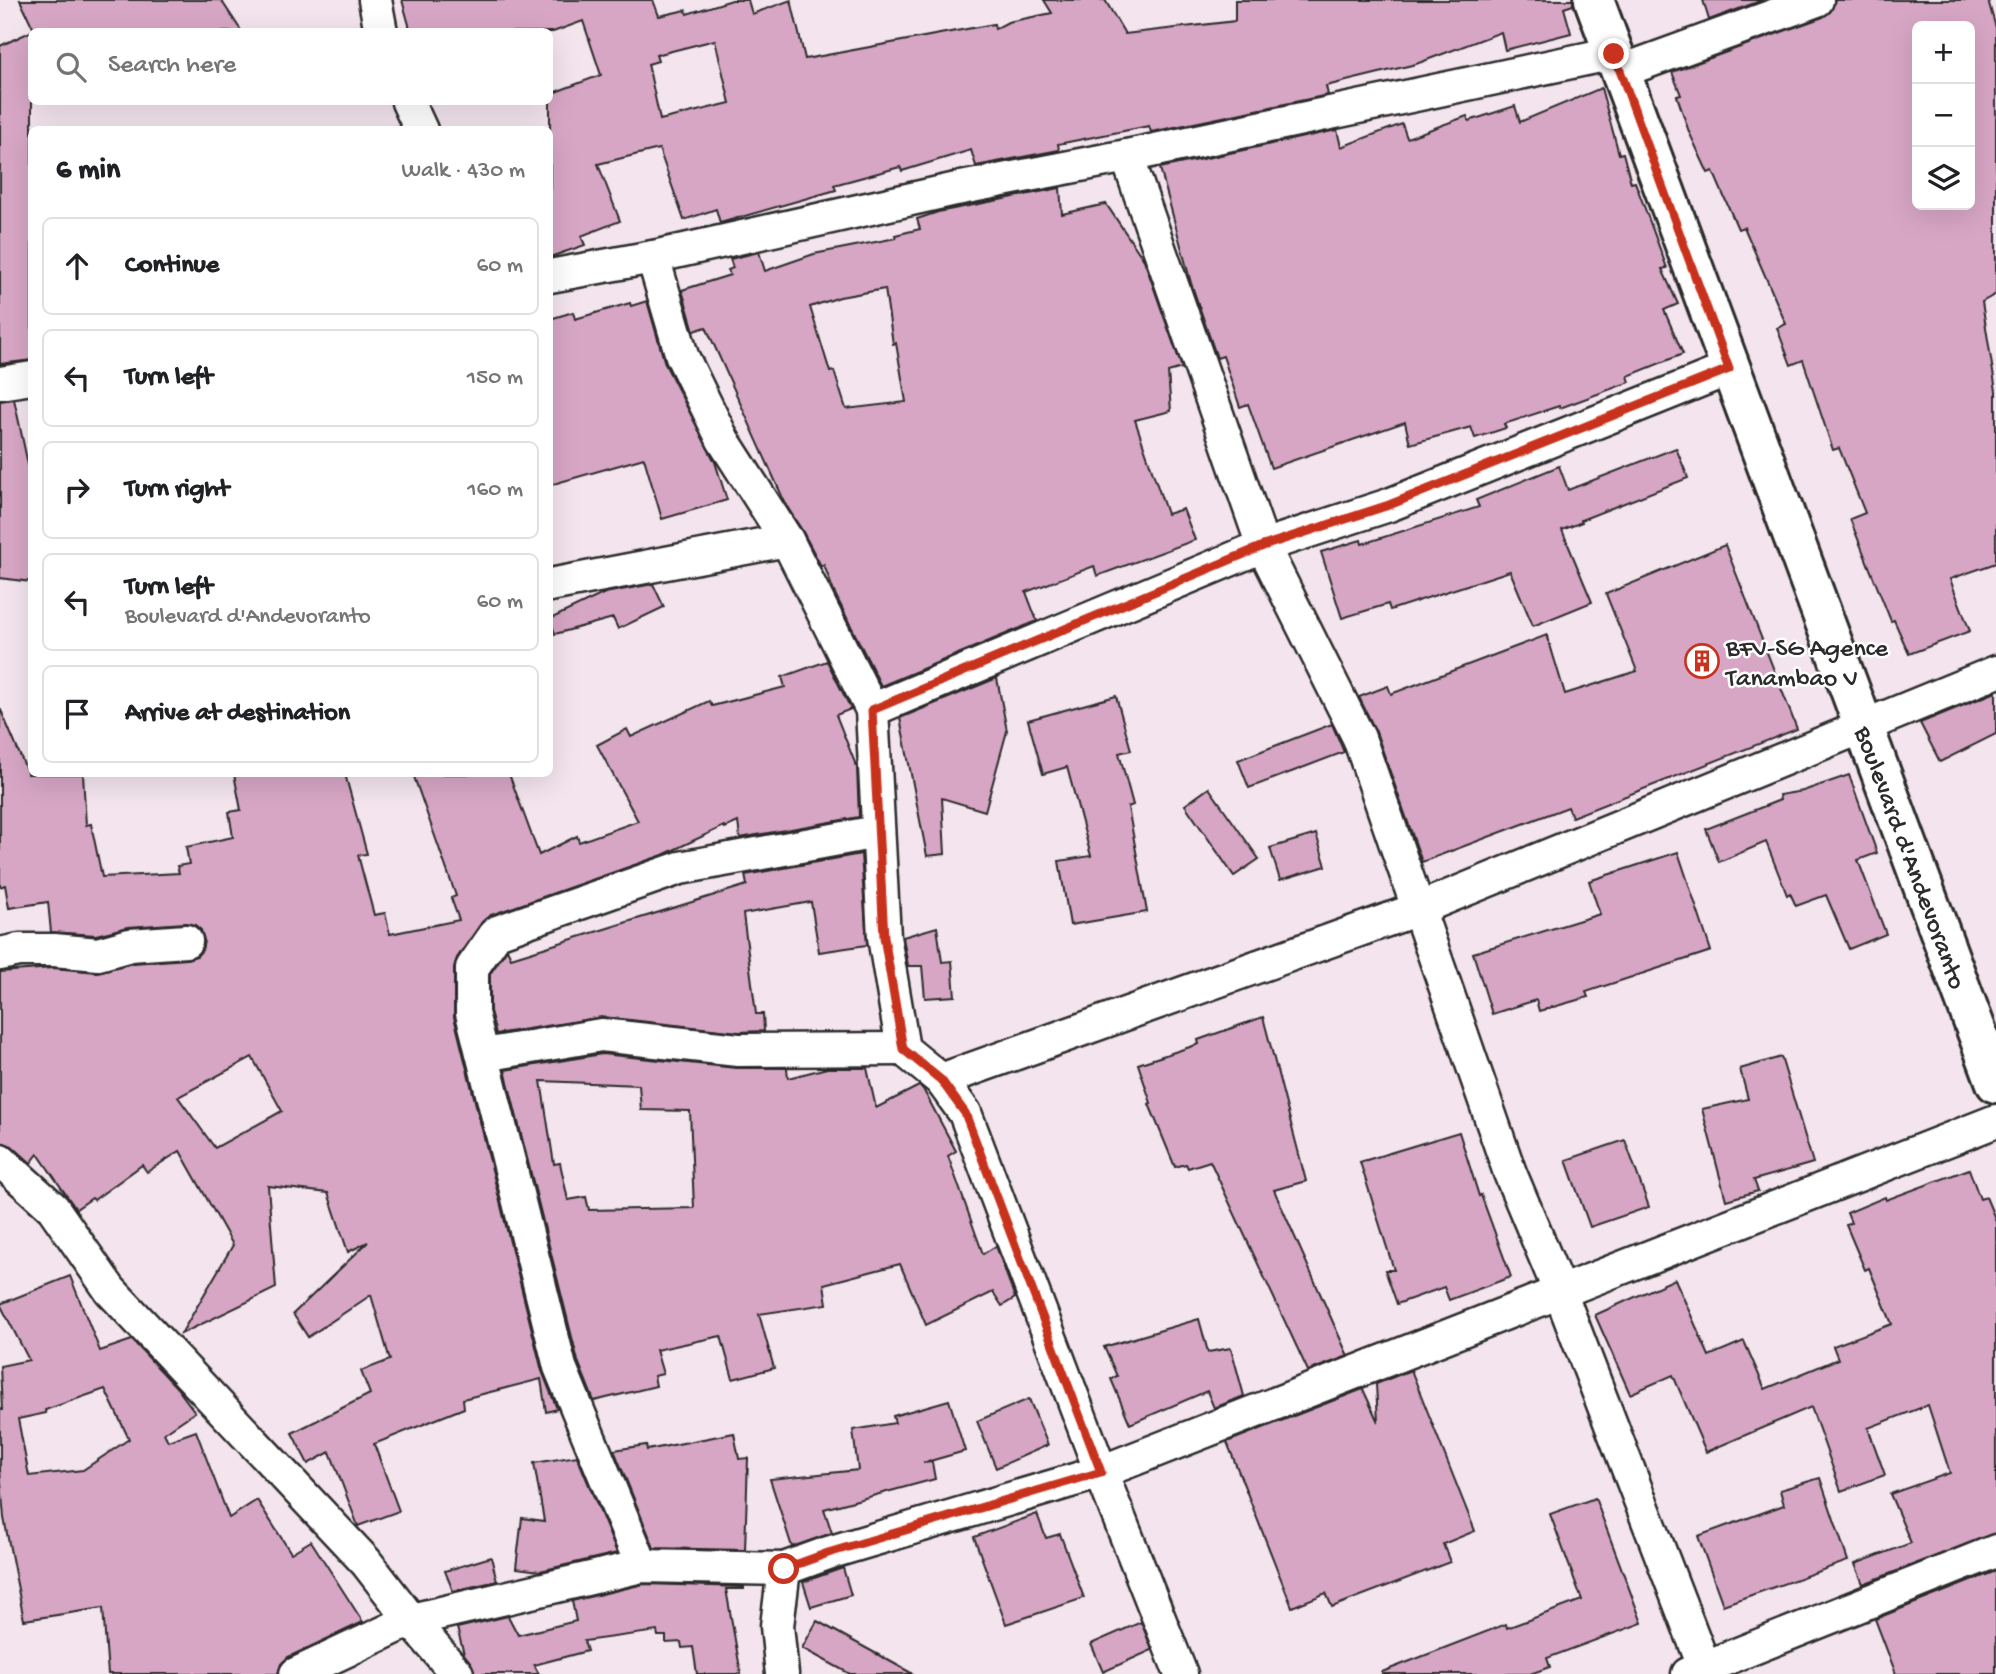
<!DOCTYPE html>
<html lang="en">
<head>
<meta charset="utf-8">
<style>
	body { margin:0; font-family:"Gochi Hand",sans-serif; background:#f6f6f6; color:#202124 }
	.controls { position:absolute; right:21px; top:21px; display:grid; overflow:hidden; border-radius:10px; box-shadow:0 7px 28px #0002 }
	.controls button { width:63px; height:63px; display:grid; place-items:center; padding:0; border:0; border-bottom:2px solid #e0e0e0; background:#fff; color:#202124; font:35px sans-serif }
	.stop { position:absolute; width:21px; height:21px; margin:-16px; border:5px solid #c8321e; border-radius:50%; background:#fff }
	.stop.end { background:#c8321e; border-color:#fff; box-shadow:0 2px 7px #0008 }
	.list { margin:0; padding:0; list-style:none }
	h2 { display:flex; justify-content:space-between; align-items:center; height:91px; margin:0; padding:0 28px; font-size:30px }
	h2 small { font-size:23px; font-weight:400; color:#757577 }
	.list li { display:grid; grid-template-columns:46px 1fr auto; gap:21px; align-items:center; box-sizing:border-box; height:98px; margin:0 14px 14px; padding:0 14px; border:2px solid #e0e0e0; border-radius:10px }
	.list b { display:block; font-size:26px; white-space:nowrap }
	.list p { margin:0; font-size:23px; white-space:nowrap; color:#757577 }
	.list em { font-size:23px; font-style:normal; color:#757577 }
	.icon { flex:none; width:38px; height:38px; fill:none; stroke:currentColor; stroke-width:2; stroke-linecap:round; stroke-linejoin:round }
	.map { position:relative; flex:none; width:1996px; height:1674px; overflow:hidden }
	.search { position:absolute; background:#fff; box-shadow:0 7px 28px #0002; left:28px; top:28px; width:525px; height:77px; display:flex; align-items:center; gap:18px; box-sizing:border-box; padding:0 24px; border-radius:10px; color:#757577; font-size:26px }
	.panel { position:absolute; background:#fff; box-shadow:0 7px 28px #0002; left:28px; top:126px; width:525px; height:651px; border-radius:10px }
	.map>svg:first-child { display:block }
	.building { fill:#d7a6c5; stroke:#2b2b2b; stroke-width:2; fill-rule:evenodd }
	.lines { fill:none; stroke-linecap:round; stroke-linejoin:round }
	.street-casing { stroke:#2b2b2b; stroke-width:37 }
	.secondary-casing { stroke:#2b2b2b; stroke-width:44 }
	.street { stroke:#fff; stroke-width:32 }
	.secondary { stroke:#fff; stroke-width:38 }
	.route { stroke:#c8321e; stroke-width:9 }
	.labels { text-anchor:middle; stroke-width:5; stroke-linejoin:round; paint-order:stroke }
	.poi-label { font-size:26px; fill:#2b2b2b; stroke:#fff; text-anchor:start }
	.street-label { font-size:26px; fill:#2b2b2b; stroke:#fff }
</style>
</head>
<body>
<div class="map">
<svg width="1996" height="1674" viewBox="0 0 1996 1674">
	<rect width="100%" height="100%" fill="#f3e4ee"/>
	<filter id="ink" filterUnits="userSpaceOnUse"><feTurbulence type="fractalNoise" baseFrequency=".0143" numOctaves="2"/><feDisplacementMap in="SourceGraphic" scale="14" xChannelSelector="R" yChannelSelector="G"/><feConvolveMatrix kernelMatrix="1 2 1 2 8 2 1 2 1" color-interpolation-filters="sRGB"/></filter>
	<g filter="url(#ink)">
		<!-- building -->
		<g class="building">
			<path d="M20,0h201l21,32h-207z"/>
			<path d="M402,0h251l6,16 27,-6 1,4 45,-14h16l4,14 39,-14 14,59 189,-35 1,5 13,-7 44,-9 -8,-13h61l20,34 110,-13v-21h338v5l-9,3 7,25 -66,17 -4,-18 -85,32 -90,22 2,9 -177,37 -2,-6 -91,18 1,6 -83,16 -5,-16 -69,21 -2,-4 -66,18 2,5 -116,33 -4,-14 -32,11 -25,-71 -61,15 22,57 -39,15 4,9 -35,12v-163l51,-19 -18,-54 -30,11h-142zM715,40l15,63 -70,17 -12,-56 10,-3 -2,-6z"/>
			<path d="M1703,0h60l-54,20z"/>
			<path d="M1835,0h153l8,28v266l-14,8 14,89v172l-46,16 20,52 -61,23 -15,-34 -3,1 -41,-102 15,-6 -26,-65 -6,2 -30,-90 -12,5 -14,-37 9,-4 -42,-97 -6,2 -25,-58 -5,2 -19,-41 -12,-36 4,-1 -9,-23 151,-55 8,-6zM1917,26h53v179h-53z"/>
			<path d="M32,31v329l-32,4v-318z"/>
			<path d="M1601,88l18,66 4,-1 8,30 4,-1 32,86 -5,1 16,35 -14,6 19,44 -55,22 2,6 -70,26 -1,-2 -55,18 2,4 -31,10 -4,-11 -61,17 -5,-22 -134,46 -23,-64 -8,3 -17,-51 -6,2 -26,-75 -31,-115 177,-38 4,17 61,-23 5,14 60,-22 2,5 46,-15 5,16z"/>
			<path d="M1060,188l2,26 44,-10 38,56 38,108 -14,4 3,39 -36,9 32,94 16,-5 12,31 -98,36 -3,-10 -68,26 11,29 -156,65 -47,-94 -10,-27 -3,1 -18,-34 -17,-27 -80,-178 -12,4 -12,-41 48,-15 -2,-5 5,-2 -3,-9 29,-7 6,19 49,-17 82,-16 -1,-3 25,-6 -3,-10 21,-7zM885,289l8,55 3,-1 10,59 -60,7 -12,-38 -4,1 -20,-65 30,-10z"/>
			<path d="M647,301l18,63 50,98 12,38 -65,19 -18,-61 -94,27v-166l23,-7 2,7 55,-16 1,3z"/>
			<path d="M14,399l18,84v99l-32,-4v-177z"/>
			<path d="M1676,448l12,30 -107,42 1,2 -20,8 30,72 -59,24 -23,-55 -120,39 -2,-6 -46,14 -21,-66 40,-12 1,4 117,-37 -3,-7 83,-34 9,24z"/>
			<path d="M1725,545l72,184 -225,88 -4,-10 -146,55 -46,-130 -17,-35 29,-11 3,8 156,-59 18,59 72,-23 -31,-77z"/>
			<path d="M653,584l11,23 -46,22 -5,-11 -58,16 -5,-15 55,-26z"/>
			<path d="M827,661l24,48 -15,6 21,53 2,49 -119,21 -2,-16 -13,6 -1,-2 -61,29 -172,60 -9,7 -25,36 -3,10v49l88,354 15,38 -11,3 -5,-33 -78,20 1,9 -90,36 25,67 -41,15 -28,-74 -22,12 -16,-31 78,-39 -9,-23 29,-11 -19,-65 -63,42 -15,-23 75,-72 -20,10 -20,-59 -60,-7 8,102 -95,46 52,-89 -53,-94 -33,21 -5,-7 -48,35 -2,-2 -16,11 -38,-55 -7,9 -19,-17 -12,-4v-170l53,-4 44,4 36,-9 54,-4 10,-3 5,-6 2,-10 -3,-10 -6,-5 -10,-2 -57,4 -32,8 -45,-3 -3,-30 -39,6 -4,-23 -5,2v-179l28,66h55l3,51 5,-1 11,53 77,-4 -2,-7 12,-2 -3,-17 47,-10 -4,-25 12,-2 -7,-36h111l22,80 -9,1 16,60 11,-2 5,21 69,-14 -8,-22 5,-2 -43,-122h96l30,81 38,-19 2,6 59,-21 -41,-76 30,-16 4,8 78,-36 3,5 73,-19 -3,-10zM252,1057l30,54 -67,37 -37,-51z"/>
			<path d="M997,678l10,53 -22,80 -43,-13 3,56 -18,2 -27,-138z"/>
			<path d="M1996,692v42l-56,28 -20,-39z"/>
			<path d="M1116,696l15,54 -12,3 14,52 -5,2 19,105 -77,13 -11,-64 32,-5 -24,-89 -24,7 -15,-54z"/>
			<path d="M1332,724l12,28 -95,36 -11,-28z"/>
			<path d="M1849,775l28,78 -19,7 28,74 -37,15 -23,-54 -30,11 -6,-13 -3,2 -21,-53 -47,20 -13,-33 74,-29 -1,-5 24,-4z"/>
			<path d="M1209,788l50,71 -25,17 -49,-71z"/>
			<path d="M1316,834l10,32 -46,14 -10,-32z"/>
			<path d="M1678,852l33,99 -125,41 2,5 -49,14 -3,-11 -44,14 -19,-61 127,-39 -11,-33z"/>
			<path d="M861,854l6,91 -48,7 -8,-50 -68,12 13,100h7l1,17 -25,1 -136,-15 -107,17 -6,-23v-37l17,-25 4,9 236,-73 -2,-10z"/>
			<path d="M937,927l5,35 10,-1 3,35 -30,2 -3,-32h-14l-5,-29z"/>
			<path d="M1263,1017l43,164 -32,9 74,166 -40,15 -98,-210 -22,7 -2,-4 -11,3 -26,-63 2,-1 -13,-39 61,-20 -1,-4z"/>
			<path d="M602,1054l134,14h51l1,10 39,-10h40l9,40 43,-22 4,3 33,62 -8,5 35,98 13,-8 19,52 -13,8 -9,-14 -67,33 -26,-61 -76,20 3,20 -68,10 15,54 -41,11 -12,-43 -65,14 7,24 -9,2 2,10 -62,15 -16,-40 -73,-291zM541,1081l98,4 2,25 49,1 4,97 -105,2 -3,-13 -18,3 -8,-37 -6,1z"/>
			<path d="M1781,1057l32,106 -59,17 4,11 -32,9 -24,-91 46,-10 -8,-30z"/>
			<path d="M1459,1132l20,64 2,-1 30,82 -62,23 -5,-13 -47,17 -12,-34h9l-34,-108z"/>
			<path d="M1625,1140l24,67 -59,20 -24,-67z"/>
			<path d="M1969,1169l11,30 6,-2 10,24v312l-133,51 -8,-20 56,-21 -21,-49 60,-21 -22,-68 -60,23 17,47 -44,16 -30,-84 -105,45 -33,-77 -43,19 -35,-79 80,-36 34,77 35,-15 21,48 73,-30 -5,-13 59,-22 -23,-56 -4,2 -19,-45 5,-2 -4,-10 38,-16 1,3z"/>
			<path d="M70,1276l30,75 32,-11 45,48 18,24 -31,21 4,8 28,-10 33,87 28,-18 34,53 20,-12 52,81 -75,35 -7,7 -3,10h-170l-5,-66 -79,12 -20,-102 -4,-48v-60h2l-2,-44 29,-6 -29,-56zM105,1389l24,50 -46,31 -54,6 -11,-57 28,-6 -1,-3z"/>
			<path d="M1199,1319l9,33 23,-4 13,48 -30,12 -7,-17 -77,33 -19,-45 6,-3 -13,-29z"/>
			<path d="M1411,1370l64,161 -32,13 7,18 -118,45 -6,-14 -34,14 -65,-165 136,-53 15,33 -2,-38z"/>
			<path d="M1029,1399l19,46 -52,23 -19,-47z"/>
			<path d="M949,1400l16,51 -42,12 9,-1 3,17 -111,30 8,24 -40,14 -22,-68 88,-9 -5,-40 42,-7 -2,-7z"/>
			<path d="M734,1433l5,26 9,-1 -3,92 -91,-2 -40,-98 32,-5 1,5z"/>
			<path d="M577,1456l40,97 -77,18 -24,-3 6,-50 22,3 -10,-58z"/>
			<path d="M1820,1478l28,83 -125,44 -25,-69 86,-31 -4,-15z"/>
			<path d="M1595,1498l47,125 -95,35 3,9 -20,7h-148v-2l124,-48 1,4 75,-28 -32,-86z"/>
			<path d="M1037,1514l9,24 14,-4 24,64 -78,26 -32,-87z"/>
			<path d="M491,1557l6,24 -44,10 -8,-20z"/>
			<path d="M843,1568l8,27 -40,12 -8,-25z"/>
			<path d="M1996,1571v103h-100l-21,-55z"/>
			<path d="M644,1584l100,3v2h-18l15,85h-44l-4,-27 -11,1 -1,-6 -15,1v-7h-8l-1,-5 -73,10 3,10 -53,14 5,9h-64l-4,-11 -7,-9 -7,-26 51,-12 10,19 58,-14 -4,-20z"/>
			<path d="M817,1621l96,53h-63l-48,-26z"/>
			<path d="M1141,1622l11,28 -49,22 -12,-28z"/>
		</g>
		<g class="lines">
			<!-- street casing -->
			<g class="street-casing">
				<g id="street">
					<path d="M375,0l6,32"/>
					<path d="M1622,71l195,-71"/>
					<path d="M408,102l13,28"/>
					<path d="M1127,156l136,390 96,192 151,435 50,119 147,382"/>
					<path d="M653,257l29,99 41,84 64,100 85,170 12,227 19,112 38,31 24,33 136,359 80,202"/>
					<path d="M550,276l103,-19 303,-68 171,-33 487,-103"/>
					<path d="M0,383l32,-5"/>
					<path d="M550,585l237,-45"/>
					<path d="M872,710l391,-164 126,-41 340,-136"/>
					<path d="M0,954l19,-4h35l44,4 32,-9 56,-4"/>
					<path d="M484,1055l117,-20 137,15 165,-1"/>
					<path d="M941,1080l477,-171 578,-237"/>
					<path d="M0,1160l53,48 57,82 256,272 45,58 46,54"/>
					<path d="M642,1566l-82,-199 -88,-354v-45l25,-36 183,-64 197,-36"/>
					<path d="M296,1674l115,-54 231,-54 142,3"/>
					<path d="M782,1674l-5,-48 7,-57 44,-16 273,-81 895,-351"/>
					<path d="M1688,1674l308,-123"/>
				</g>
			</g>
			<!-- secondary casing -->
			<g class="secondary-casing">
				<g id="secondary">
					<path id="s1" d="M1594,0l402,1083"/>
				</g>
			</g>
			<!-- street -->
			<use href="#street" class="street"/>
			<!-- secondary -->
			<use href="#secondary" class="secondary"/>
		</g>
	</g>
	<g class="lines" filter="url(#ink)">
		<!-- route -->
		<path class="route" d="M784,1569l44,-16 273,-81 -136,-359 -24,-33 -38,-31 -19,-112 -12,-227 391,-164 126,-41 340,-136 -115,-315"/>
	</g>
	<!-- icons -->
	<defs>
		<g id="building-ring" transform="scale(1.75)"><circle r="9.5" fill="#fff" stroke="#c8321e" stroke-width="1.5"/><path d="M-4-6H4V6H1V3H-1V6H-4ZM-2.5-4.3h1.7v1.8h-1.7ZM.8-4.3h1.7v1.8H.8ZM-2.5-1h1.7V.8h-1.7ZM.8-1h1.7V.8H.8Z" fill="#c8321e"/></g>
	</defs>
	<g fill-rule="evenodd">
		<use href="#building-ring" x="1702" y="661"/>
	</g>
	<g class="labels">
		<!-- poi labels -->
		<g class="poi-label">
			<text x="1726" y="655">BFV-SG Agence<tspan x="1726" dy="30">Tanambao V</tspan></text>
		</g>
		<!-- street labels -->
		<g class="street-label">
			<text dy="9" stroke="none"><textPath href="#s1" startOffset="914">Boulevard d'Andevoranto</textPath></text>
		</g>
	</g>
</svg>
<div class="controls">
<button>+</button>
<button>−</button>
<button><svg class="icon" aria-label="layers" viewBox="0 0 24 24"><path d="M12 4l9 5-9 5-9-5zM3 14l9 5 9-5"/></svg></button>
</div>
<div class="stop" style="left:784px;top:1569px"></div>
<div class="stop end" style="left:1614px;top:54px"></div>
<div class="search"><svg class="icon" aria-label="search" viewBox="0 0 24 24"><circle cx="10" cy="10" r="6"/><path d="M15 15l6 6"/></svg>Search here</div>
<section class="panel">
<h2>6 min<small>Walk · 430 m</small></h2>
<ul class="list">
<li><svg class="icon" aria-label="ahead" viewBox="0 0 24 24"><path d="M12 20V5M6 11l6-6 6 6"/></svg><div><b>Continue</b></div><em>60 m</em></li>
<li><svg class="icon" aria-label="left" viewBox="0 0 24 24"><path d="M17 20v-9H6M10 6l-5 5 5 5"/></svg><div><b>Turn left</b></div><em>150 m</em></li>
<li><svg class="icon" aria-label="right" viewBox="0 0 24 24"><path d="M7 20v-9h11M14 6l5 5-5 5"/></svg><div><b>Turn right</b></div><em>160 m</em></li>
<li><svg class="icon" aria-label="left" viewBox="0 0 24 24"><path d="M17 20v-9H6M10 6l-5 5 5 5"/></svg><div><b>Turn left</b><p>Boulevard d'Andevoranto</p></div><em>60 m</em></li>
<li><svg class="icon" aria-label="arrive" viewBox="0 0 24 24"><path d="M6 21V4h12l-3 4 3 4H6"/></svg><div><b>Arrive at destination</b></div></li>
</ul>
</section>
</div>
</body>
</html>
